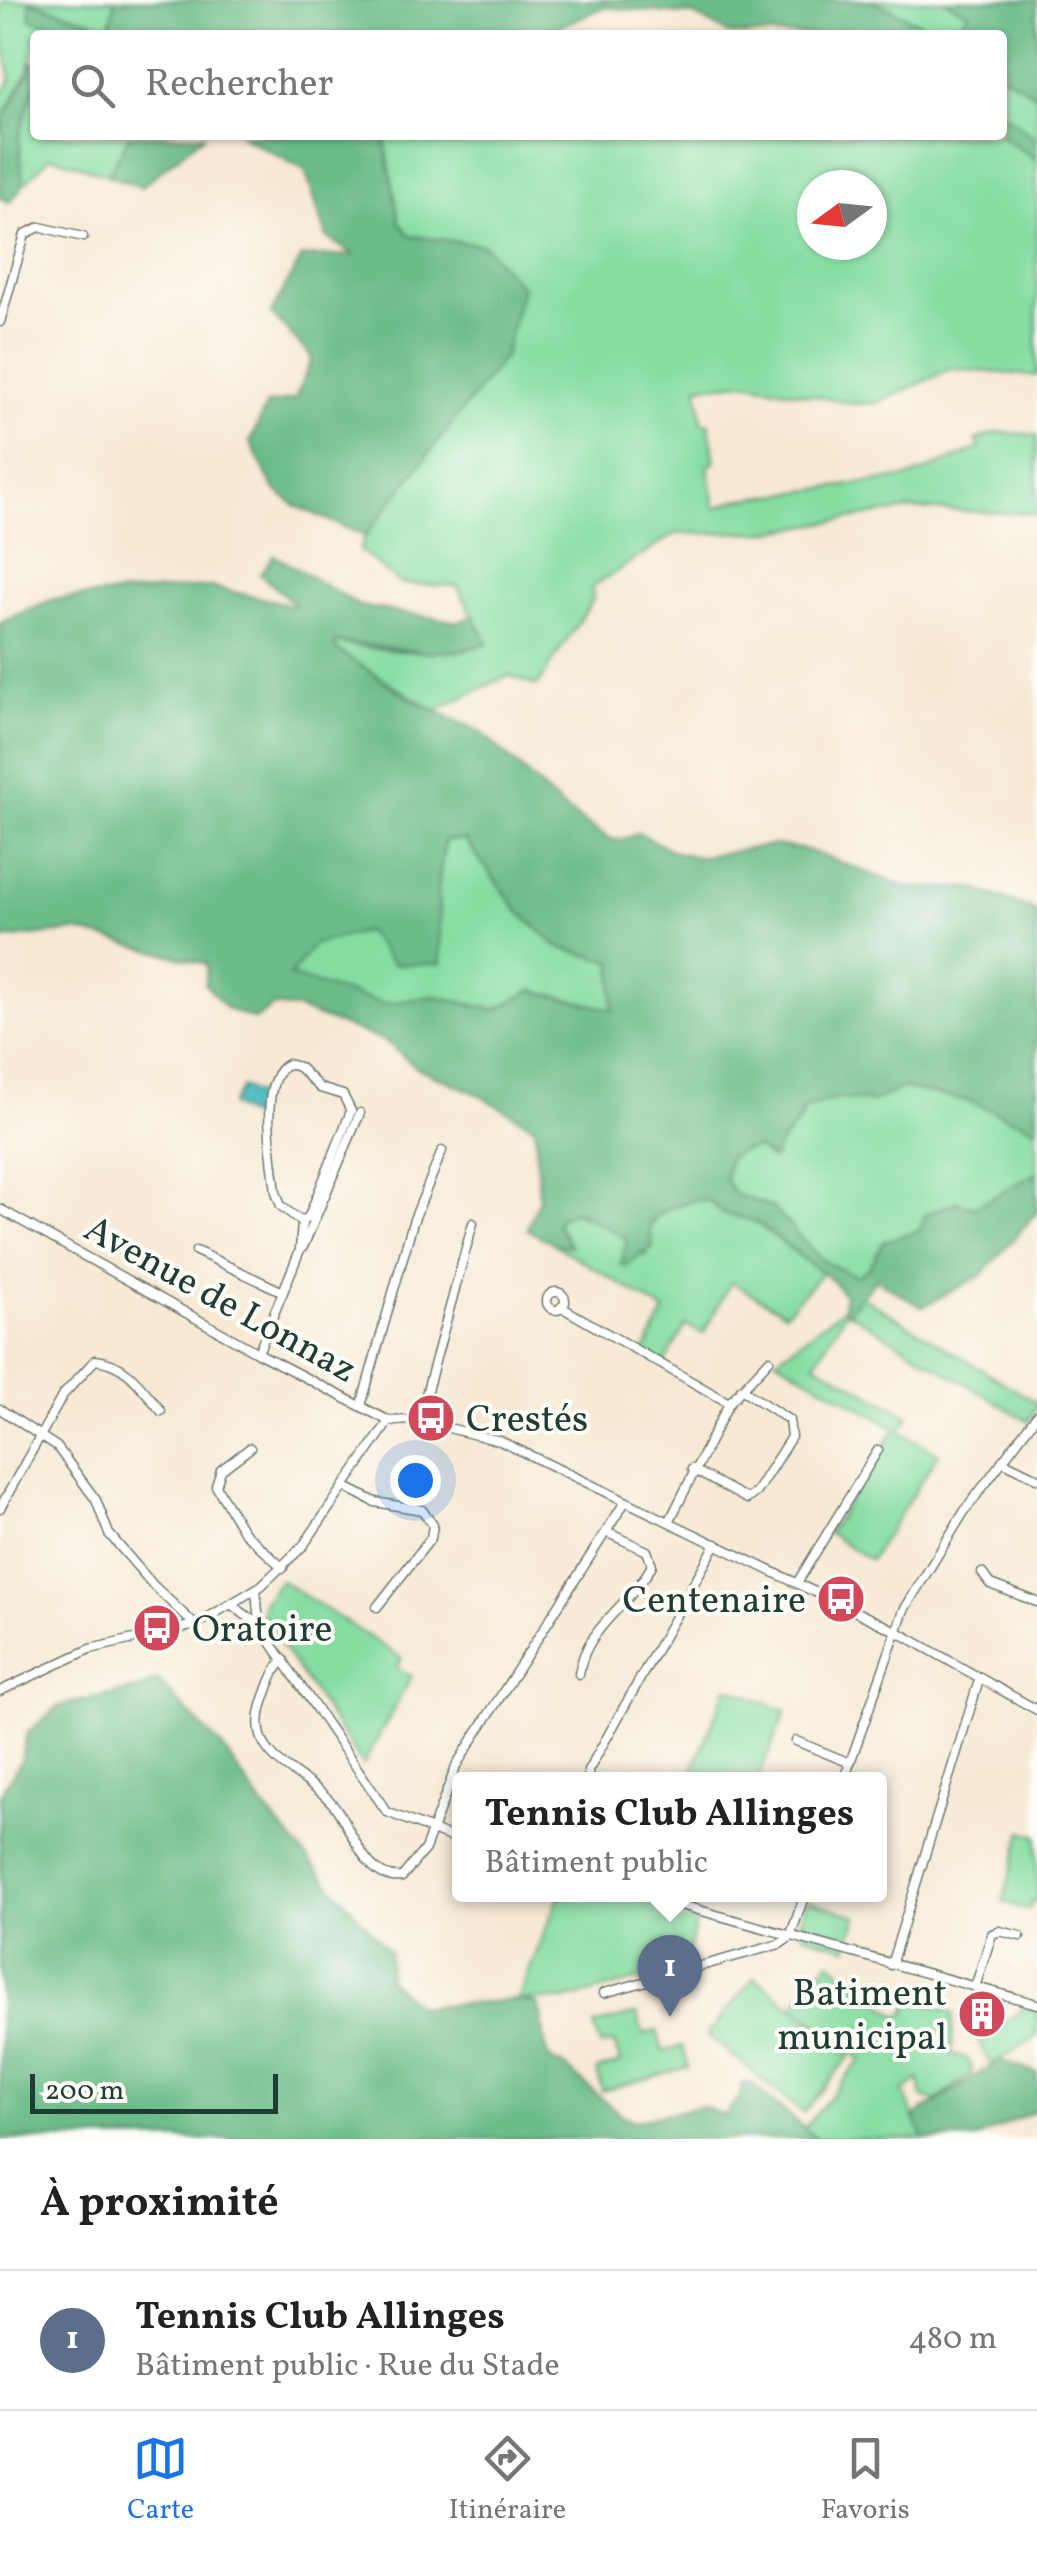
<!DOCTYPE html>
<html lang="fr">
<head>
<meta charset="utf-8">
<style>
	body { margin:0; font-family:Vollkorn,serif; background:#f2f2f2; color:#222 }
	.compass { position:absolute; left:797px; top:170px; width:90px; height:90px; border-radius:50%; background:#fff; box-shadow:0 2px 8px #0004; rotate:255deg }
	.scale { position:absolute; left:30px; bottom:25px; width:248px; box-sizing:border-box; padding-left:10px; border:5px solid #1f3d34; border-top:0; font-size:28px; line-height:35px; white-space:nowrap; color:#1f3d34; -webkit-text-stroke:8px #fdfcf7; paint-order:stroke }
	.you { position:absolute; left:415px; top:1480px; width:35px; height:35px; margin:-25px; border:8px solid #fff; border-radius:50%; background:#1a73e8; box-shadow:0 0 0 15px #1a73e833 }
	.badge { display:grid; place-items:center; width:65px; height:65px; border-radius:50%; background:#1a73e8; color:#fff; font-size:32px; font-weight:700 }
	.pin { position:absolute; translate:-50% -82px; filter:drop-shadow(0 2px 5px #0008) }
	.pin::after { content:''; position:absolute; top:52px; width:35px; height:30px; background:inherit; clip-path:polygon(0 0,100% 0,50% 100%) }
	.popup { position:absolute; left:452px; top:1772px; width:435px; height:130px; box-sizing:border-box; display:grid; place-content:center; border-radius:10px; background:#fff; filter:drop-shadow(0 2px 8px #0005); font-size:32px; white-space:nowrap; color:#767676 }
	.popup b { font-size:38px; color:#222 }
	.popup::after { content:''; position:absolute; left:50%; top:100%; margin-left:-20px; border:20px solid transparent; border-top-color:#fff }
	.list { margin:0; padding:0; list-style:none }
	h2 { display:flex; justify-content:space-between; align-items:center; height:130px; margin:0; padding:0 40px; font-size:42px }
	h2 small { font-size:32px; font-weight:400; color:#767676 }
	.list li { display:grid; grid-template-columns:65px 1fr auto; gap:30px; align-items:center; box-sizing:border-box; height:140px; padding:0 40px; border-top:2px solid #e0e0e0 }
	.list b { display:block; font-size:38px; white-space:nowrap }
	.list p { margin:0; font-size:32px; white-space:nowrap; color:#767676 }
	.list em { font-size:32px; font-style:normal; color:#767676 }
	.icon { flex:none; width:55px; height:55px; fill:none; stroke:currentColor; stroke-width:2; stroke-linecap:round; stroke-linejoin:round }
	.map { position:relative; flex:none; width:1037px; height:2139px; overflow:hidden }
	.search { position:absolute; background:#fff; box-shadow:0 2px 8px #0004; left:30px; right:30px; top:30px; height:110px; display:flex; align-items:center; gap:25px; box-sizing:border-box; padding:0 35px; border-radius:10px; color:#767676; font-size:38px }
	.sheet { height:270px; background:#fff }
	nav { display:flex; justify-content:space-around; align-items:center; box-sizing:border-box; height:140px; border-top:2px solid #e0e0e0; background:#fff; font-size:28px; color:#767676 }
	nav a { display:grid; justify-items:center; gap:5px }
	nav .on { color:#1a73e8 }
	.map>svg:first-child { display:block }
	.green { fill:#86dda2; stroke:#528d6b; stroke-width:2.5; fill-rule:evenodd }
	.forest { fill:#6cbc88; stroke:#467c5e; stroke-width:2.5; fill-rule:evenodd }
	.water { fill:#4ab9bf; stroke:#347b7a; stroke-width:2.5 }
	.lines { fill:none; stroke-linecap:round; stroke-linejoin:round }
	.street-casing { stroke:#6b796c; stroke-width:11 }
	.street { stroke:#fff; stroke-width:8 }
	.labels { text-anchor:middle; stroke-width:8; stroke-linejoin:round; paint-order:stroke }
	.street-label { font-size:38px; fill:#1f3d34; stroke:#fdfcf7 }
	.poi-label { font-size:38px; fill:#1f3d34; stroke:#fdfcf7; text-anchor:start }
</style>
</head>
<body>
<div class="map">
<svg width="1037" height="2139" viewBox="0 0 1037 2139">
	<rect width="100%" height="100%" fill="#fdfcf7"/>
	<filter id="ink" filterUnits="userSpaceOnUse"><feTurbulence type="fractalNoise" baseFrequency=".01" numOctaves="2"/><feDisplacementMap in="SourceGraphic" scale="20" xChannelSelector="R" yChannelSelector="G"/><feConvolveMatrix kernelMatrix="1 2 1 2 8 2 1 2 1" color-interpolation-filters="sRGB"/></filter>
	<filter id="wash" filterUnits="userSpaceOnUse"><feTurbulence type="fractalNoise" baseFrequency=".0048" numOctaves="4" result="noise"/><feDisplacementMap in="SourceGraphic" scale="40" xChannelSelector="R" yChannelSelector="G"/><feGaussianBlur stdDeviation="2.25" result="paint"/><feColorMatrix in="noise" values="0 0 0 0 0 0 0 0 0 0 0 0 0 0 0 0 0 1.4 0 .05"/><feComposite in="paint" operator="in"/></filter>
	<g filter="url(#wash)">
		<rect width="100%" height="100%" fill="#f7e9d4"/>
		<!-- green -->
		<g class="green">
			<path d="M3,0h112l-5,27 -80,-8 54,16h-49c0,45 -26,55 -35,98v-35l11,-18 -11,-60z"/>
			<path d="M871,0h72l26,13 -15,18 -16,1z"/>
			<path d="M1002,74l35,22v44l-35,-28z"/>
			<path d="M35,83v52h95l-22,40 -57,-19 -28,29 -4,-48z"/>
			<path d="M384,135h616l37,25v216l-86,-7 -74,34 -22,1 -110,-22 -47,4 4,36 7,2 6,39 -7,2 7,43 21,-8 174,-23 70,-29 -4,-8 21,-8 40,3v79l-126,-5 -145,23 -91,2 -83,53 1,13 -56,86 -28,-11 -74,36 -100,-62 -1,-7c46,10 109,15 154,1l-31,-57 -56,-2 -41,-34 5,-14 140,-181 -21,-110 -74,-9 -11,-14zM812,185h60v60h-60z"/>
			<path d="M445,840h20l54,72 39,35 55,15v48l-81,-20 -36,20 -62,-14 -50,9 -94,-29 23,-32 53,-13 75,33 -3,-79z"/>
			<path d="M901,1088l68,13 68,28v44l-63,34 -18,-5 -37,29 -35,10 -15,27 -13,9 -33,-16 -52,-54 -37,-13 -9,-15 3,-20 11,-8 19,-3 12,12c7,-20 30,-31 33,-51l34,-11 36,4z"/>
			<path d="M698,1199l12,2 13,13 31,7 68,52 -37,40 -54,-31 -28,52 -17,-9 -22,39 -20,-11 21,-42 -111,-67 15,-1 -12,-18 2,-7 17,-7 5,6 16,2 30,20v16h20c3,-45 10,-43 51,-56z"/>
			<path d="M861,1296l176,107 -8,19 -181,-110z"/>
			<path d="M843,1309l3,2 -31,52 94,53 -9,15 39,23 -69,106 -42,-27 68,-105 -120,-69z"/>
			<path d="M280,1580l122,78 -6,9 16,9 -49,89 -101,-148 1,-14z"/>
			<path d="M727,1687l59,24 -28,68h-42l-23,-9z"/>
			<path d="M1022,1831l15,5v67l-5,-1 -3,8 -26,-8z"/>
			<path d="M559,1895h70l70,19 -16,54 -118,32h-47z"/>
			<path d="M807,1900l50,16 -10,32 -44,-14 -3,-10z"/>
			<path d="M830,1961l68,55 7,-3 7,-17 41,17 -1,41 16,5 4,14 -36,28 -14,-4 -3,-17 -15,11 19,48h-106l-13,-11 57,-68 -67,-55z"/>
			<path d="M755,1977l95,79 -47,57 -96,-78z"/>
			<path d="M1027,2006l10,3v27l-46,30 -12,-24z"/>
			<path d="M637,2014l6,20 14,-3 6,20 19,-5 6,21 -86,24 -5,-21 23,-7 -6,-20 -14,3 -6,-21z"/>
		</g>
		<!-- forest -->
		<g class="forest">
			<path d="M115,0h756l67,32 16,-1 15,-18 -26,-13h94v96l-35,-22v-39h-271l-37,-20 -90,-8 -44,19 -5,9h-471l-54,-16v-18l80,26z"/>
			<path d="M31,62l4,1v20l-16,54 4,48 -13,17 -10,-4 3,-79 29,-51z"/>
			<path d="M1002,112l35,28v20l-37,-25z"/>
			<path d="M130,135h74l-63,52 -33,-12z"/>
			<path d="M239,135h145l15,86 11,15 74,9 38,42 -17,68 -140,181 -69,-30 -22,-17 -24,-47 17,-38 28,-5 17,-41 -41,-45 31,-56 51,-2 -26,-18 -22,-67z"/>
			<path d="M274,555l86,51 99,16 14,-6 15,27 -27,8 -37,1 -89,-10v6l76,51 70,33 83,77 46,30 11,1 18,-7 36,19 23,5 76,-12 33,5 102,38h63l65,23v218l-68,-28 -67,-13 -29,14 -36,-4 -34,11c-3,21 -26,27 -29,50l-17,-11 -18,3 -11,8 -3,20 9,15 37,13 52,54 33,15 13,-8 15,-27 35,-10 7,-17 30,-12 19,5 62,-34v39l-55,63 -60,32 -46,-28 -28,33 -5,-3 1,-14 -11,-14 -79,-60 -31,-7 -13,-13 -12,-2 -30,9 -19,14 4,25 -28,19 -4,-1 6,-26 -51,-28 -17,7 -2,7 13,21 -16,-2 -27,-15 12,-31 -4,-71 -59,-34 -59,-25 -32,-27 -88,-32 -24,-3 -18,14 -29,-12 -21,-24 2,-20 -130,-33 -77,8v-317l54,-23 138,-11 19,-1 86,19 -37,-32zM445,840h20l54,72 39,35 55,15v48l-81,-20 -36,20 -62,-14 -50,8 -94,-28 24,-32 52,-13 27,33h48l-3,-79z"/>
			<path d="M157,1680l65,67 39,57 129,149 -2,26 31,28 99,-7 19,4c11,21 1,37 16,58l10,3 58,50 13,6 68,-15 22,10 17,-20v-12l9,-1 67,56h-817v-345l21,-33 6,-28 32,-27 83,-18z"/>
			<path d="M1000,2060l37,13v37l-62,29h-52l-9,-22z"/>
		</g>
		<!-- water -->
		<path class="water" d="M242,1087l18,9 -7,23 -22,-14z"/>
	</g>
	<g filter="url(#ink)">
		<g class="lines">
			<!-- street casing -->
			<g class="street-casing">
				<g id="street">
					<path d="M0,322l25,-88 15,-7 43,10"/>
					<path d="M0,1209l258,144 131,68 28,-1 83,21 398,191 139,78"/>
					<path d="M303,1247l57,-134"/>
					<path d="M196,1251l87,41"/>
					<circle cx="556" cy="1301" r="9"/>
					<path d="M561,1307l168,96"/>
					<path d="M258,1353l42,-103 2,-28 7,-6 42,-105 -8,-16 -23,-7 -21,-21 -11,-3c-31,15 -15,98 -12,128l5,14 21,16"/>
					<path d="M361,1406l52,-184 29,-71"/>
					<path d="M0,1409l57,38 39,53 13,34 45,52 41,39"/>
					<path d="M419,1420l54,-197"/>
					<path d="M250,1448l-29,22 -5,16 27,45 40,37"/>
					<path d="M1002,1461l35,17"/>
					<path d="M692,1469l55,30 9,-7 35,-55 -2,-17 -48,-31"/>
					<path d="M346,1487l29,15 47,8 11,15 -2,13 -54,69"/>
					<path d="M0,1508l63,-113 32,-35c32,3 46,27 66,51"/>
					<path d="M669,1522l60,-119 40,-43"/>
					<path d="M982,1573l8,11 47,18"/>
					<path d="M797,1583l81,-133"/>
					<path d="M256,1589l3,36"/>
					<path d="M232,1605l27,20 128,187 73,29"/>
					<path d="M284,1660c-11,10 -16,28 -21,42 -20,61 44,67 73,106 17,24 31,74 66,69l23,-28 32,-85 168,-262"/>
					<path d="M579,1674c6,-47 53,-70 73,-109l-5,-14 -41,-19"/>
					<path d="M0,1691l90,-42 105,-24 66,-39 42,-40 86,-125"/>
					<path d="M796,1741l54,22"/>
					<path d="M589,1780l-1,-9 128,-227"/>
					<path d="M844,1780l60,-170 60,-98 73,-97"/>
					<path d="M641,1894l396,110"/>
					<path d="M790,1937l15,-43"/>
					<path d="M891,1965l89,-288"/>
					<path d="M975,1987l17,-53 8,-3 20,5"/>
					<path d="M604,1993l176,-49 10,-7"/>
				</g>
			</g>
			<!-- street -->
			<use href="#street" class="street"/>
		</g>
	</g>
	<!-- icons -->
	<defs>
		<g id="bus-disc" transform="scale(2.5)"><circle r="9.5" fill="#d1495b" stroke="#fdfcf7"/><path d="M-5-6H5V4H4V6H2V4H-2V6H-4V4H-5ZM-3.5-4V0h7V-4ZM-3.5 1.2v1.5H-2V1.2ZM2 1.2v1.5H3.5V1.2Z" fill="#fff"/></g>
		<g id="building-disc" transform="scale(2.5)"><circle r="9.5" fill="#d1495b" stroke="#fdfcf7"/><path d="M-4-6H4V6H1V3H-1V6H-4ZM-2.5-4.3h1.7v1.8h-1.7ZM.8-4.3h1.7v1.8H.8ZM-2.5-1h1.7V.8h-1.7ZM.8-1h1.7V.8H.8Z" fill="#fff"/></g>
	</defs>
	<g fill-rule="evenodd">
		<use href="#bus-disc" x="431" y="1418"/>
		<use href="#bus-disc" x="841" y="1599"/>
		<use href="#bus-disc" x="157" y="1628"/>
		<use href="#building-disc" x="982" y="2014"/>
	</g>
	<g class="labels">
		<!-- street labels -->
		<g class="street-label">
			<text transform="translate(221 1298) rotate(29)" y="13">Avenue de Lonnaz</text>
		</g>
		<!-- poi labels -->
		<g class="poi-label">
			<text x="466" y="1431">Crestés</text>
			<text x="806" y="1612" text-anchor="end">Centenaire</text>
			<text x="192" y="1641">Oratoire</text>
			<text x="947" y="2005" text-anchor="end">Batiment<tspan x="947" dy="44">municipal</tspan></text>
		</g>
	</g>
</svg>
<svg class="compass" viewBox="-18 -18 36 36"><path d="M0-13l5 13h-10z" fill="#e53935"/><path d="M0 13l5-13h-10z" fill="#767676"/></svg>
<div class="scale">200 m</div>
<div class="you"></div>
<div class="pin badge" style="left:670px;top:2017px;background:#5c6f8a">1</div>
<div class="popup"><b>Tennis Club Allinges</b>Bâtiment public</div>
<div class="search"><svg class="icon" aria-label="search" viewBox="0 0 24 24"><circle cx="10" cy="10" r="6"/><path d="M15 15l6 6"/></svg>Rechercher</div>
</div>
<section class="sheet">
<h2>À proximité<small></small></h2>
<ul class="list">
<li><span class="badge" style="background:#5c6f8a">1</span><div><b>Tennis Club Allinges</b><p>Bâtiment public · Rue du Stade</p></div><em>480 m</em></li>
</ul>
</section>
<nav>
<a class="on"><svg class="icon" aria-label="map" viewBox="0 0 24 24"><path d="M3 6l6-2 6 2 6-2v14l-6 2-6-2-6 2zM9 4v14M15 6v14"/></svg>Carte</a>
<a><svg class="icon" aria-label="directions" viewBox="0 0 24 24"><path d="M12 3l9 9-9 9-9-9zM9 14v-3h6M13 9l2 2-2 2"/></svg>Itinéraire</a>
<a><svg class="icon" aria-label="saved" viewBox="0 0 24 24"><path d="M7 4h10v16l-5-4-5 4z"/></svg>Favoris</a>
</nav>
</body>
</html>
